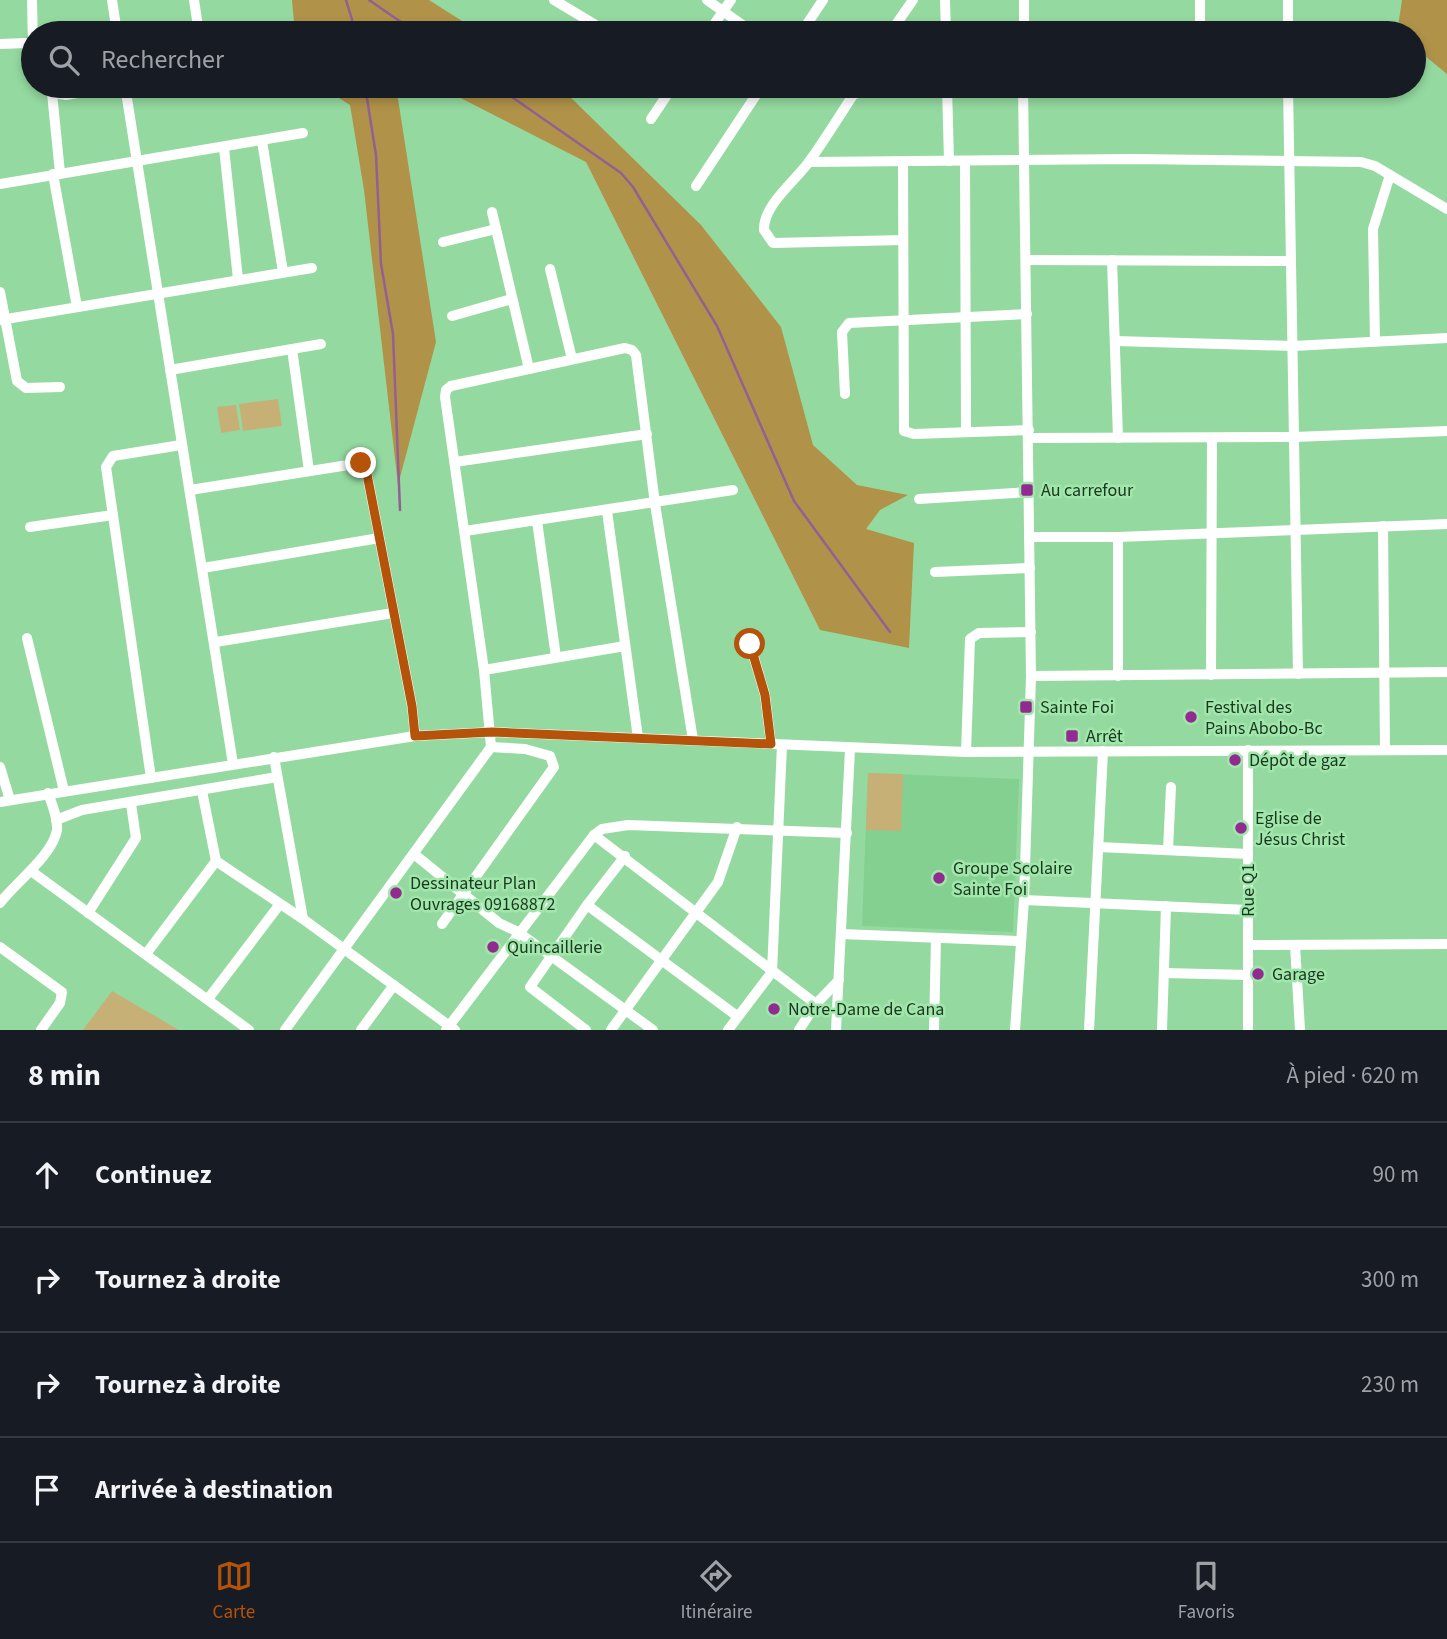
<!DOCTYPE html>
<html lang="fr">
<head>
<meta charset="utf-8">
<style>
	body { margin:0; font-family:"Source Sans 3",sans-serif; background:#242831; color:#f1f3f6 }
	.stop { position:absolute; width:21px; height:21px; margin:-16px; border:5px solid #b45309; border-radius:50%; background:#fff }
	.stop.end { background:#b45309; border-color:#fff; box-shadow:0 2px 7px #0008 }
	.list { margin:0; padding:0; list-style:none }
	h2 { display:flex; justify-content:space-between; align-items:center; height:91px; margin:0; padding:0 28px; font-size:30px }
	h2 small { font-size:23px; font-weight:400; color:#9ea1a6 }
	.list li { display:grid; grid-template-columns:46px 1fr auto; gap:21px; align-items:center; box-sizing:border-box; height:105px; padding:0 28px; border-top:2px solid #363941 }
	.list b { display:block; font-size:26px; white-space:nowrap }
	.list em { font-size:23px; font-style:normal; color:#9ea1a6 }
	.icon { flex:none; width:38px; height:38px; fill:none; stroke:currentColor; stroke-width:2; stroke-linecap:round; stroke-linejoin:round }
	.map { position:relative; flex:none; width:1447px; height:1030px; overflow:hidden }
	.search { position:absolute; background:#171b24; box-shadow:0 4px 10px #0003; left:21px; right:21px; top:21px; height:77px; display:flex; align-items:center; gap:18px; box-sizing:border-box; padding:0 24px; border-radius:38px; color:#9ea1a6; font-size:26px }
	.sheet { height:511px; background:#171b24 }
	nav { display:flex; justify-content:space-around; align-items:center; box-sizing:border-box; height:98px; border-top:2px solid #363941; background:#171b24; font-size:19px; color:#9ea1a6 }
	nav a { display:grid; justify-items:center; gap:4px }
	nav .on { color:#b45309 }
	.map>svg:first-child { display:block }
	.built { fill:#83d091 }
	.green { fill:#c7b076 }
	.forest { fill:#b09349 }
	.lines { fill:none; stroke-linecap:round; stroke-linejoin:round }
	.stream { stroke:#955f92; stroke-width:2.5 }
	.minor { stroke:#fff; stroke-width:10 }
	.route { stroke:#b45309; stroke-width:9 }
	.poi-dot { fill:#922b90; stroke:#a1e7ac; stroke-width:2.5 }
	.labels { text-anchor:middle; stroke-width:5; stroke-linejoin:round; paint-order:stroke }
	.poi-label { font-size:18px; fill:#1a3720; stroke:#a1e7ac; text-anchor:start }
	.street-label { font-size:18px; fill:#1a3720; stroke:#a1e7ac }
</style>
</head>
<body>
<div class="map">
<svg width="1447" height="1030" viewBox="0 0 1447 1030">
	<rect width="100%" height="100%" fill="#94daa0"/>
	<!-- built -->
	<path class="built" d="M868,773l151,6 -6,153 -151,-6z"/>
	<!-- green -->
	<g class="green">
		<path d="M278,399l4,27 -39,5 -4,-27z"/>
		<path d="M236,405l4,25 -19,3 -4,-26z"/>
		<path d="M868,773l35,1 -2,57 -35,-1z"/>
		<path d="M112,991l67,39h-96z"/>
	</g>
	<!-- forest -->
	<g class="forest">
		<path d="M292,0h137l52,33h-186z"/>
		<path d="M1402,0h45v74l-33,-27v-14h-17z"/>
		<path d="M320,86h76l40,256 -38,143 -34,-295 -14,-85z"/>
		<path d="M437,86h122l142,139 80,102 32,118 44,40 51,10 -28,15 -14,19 48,14 -5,105 -89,-18 -234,-468z"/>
	</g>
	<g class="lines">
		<!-- stream -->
		<g class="stream">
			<path d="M346,0l10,33"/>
			<path d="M369,0l48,33"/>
			<path d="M365,86l11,69 5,109 12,70 7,176"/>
			<path d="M496,86l125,87 12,14 84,139 77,175 96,131"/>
		</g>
		<!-- minor -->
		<g class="minor">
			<path d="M32,0l1,46"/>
			<path d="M112,0l5,33"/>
			<path d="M194,0l5,33"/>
			<path d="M554,0l55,33"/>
			<path d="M707,0l47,33"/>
			<path d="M945,0l1,33"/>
			<path d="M708,33l23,-33"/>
			<path d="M801,33l22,-33"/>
			<path d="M890,33l23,-33"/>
			<path d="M1024,33v-33"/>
			<path d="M1200,33v-33"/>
			<path d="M1288,33v-33"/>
			<path d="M0,44l26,-1 7,4"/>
			<path d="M49,86l3,7 14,2 51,-9"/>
			<path d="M125,86l108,678"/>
			<path d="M835,86l19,8 29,-6 64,1"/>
			<path d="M859,86c-16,24 -31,49 -48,73 -13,20 -48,45 -47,71l9,13 130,-3"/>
			<path d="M947,86l2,75"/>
			<path d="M1288,86l10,588"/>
			<path d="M126,90l18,-4"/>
			<path d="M52,93l8,80"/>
			<path d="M651,119l22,-33"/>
			<path d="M262,141l21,131"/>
			<path d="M224,148l14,131"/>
			<path d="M809,162l325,-3 227,3 14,4 72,43"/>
			<path d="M965,162l1,269"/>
			<path d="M903,163l1,268 10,3 115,-4"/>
			<path d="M53,174l24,133"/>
			<path d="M0,184l303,-51"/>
			<path d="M696,186l66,-100"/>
			<path d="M492,212l37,157"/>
			<path d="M443,242l53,-13"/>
			<path d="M1027,260l264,1"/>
			<path d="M1112,260l6,178"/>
			<path d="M550,269l22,90"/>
			<path d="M0,292l17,89 9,7 34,-1"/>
			<path d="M452,316l60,-17"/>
			<path d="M0,320l312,-52"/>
			<path d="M1115,341l178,5 154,-8"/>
			<path d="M1375,341l-2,-112 17,-54"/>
			<path d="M292,349l17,122"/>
			<path d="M170,370l151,-26"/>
			<path d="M845,394l-3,-62 7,-9 178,-9"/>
			<path d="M1029,438l265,-1 153,-6"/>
			<path d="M455,462l192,-28"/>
			<path d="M190,490l171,-27 5,6 46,237 3,30"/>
			<path d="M919,499l110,-7"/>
			<path d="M607,511l31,227"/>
			<path d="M537,521l19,136"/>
			<path d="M1383,526l2,224"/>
			<path d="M30,527l83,-12"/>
			<path d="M465,531l268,-41"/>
			<path d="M1030,537h88l329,-13"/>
			<path d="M203,568l176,-30"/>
			<path d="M935,572l95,-4"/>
			<path d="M27,638l37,153"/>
			<path d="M216,642l177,-29"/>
			<path d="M750,644l15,51 6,49"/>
			<path d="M484,670l141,-24"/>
			<path d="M1211,675l1,-237"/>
			<path d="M1031,676l416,-4"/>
			<path d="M1118,676v-139"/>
			<path d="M966,752l4,-113 9,-6 52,-1"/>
			<path d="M274,757l29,162"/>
			<path d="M0,767l10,33"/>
			<path d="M151,778l-45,-311 7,-11 68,-11"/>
			<path d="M202,791l14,70 87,58 152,111"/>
			<path d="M0,802l415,-66 77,-4 474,20 481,-2"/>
			<path d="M56,820l26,-10 195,-33"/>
			<path d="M594,835l222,169"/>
			<path d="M1099,847l149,7"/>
			<path d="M1168,850l3,-63"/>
			<path d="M414,854l85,69 19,9 135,98"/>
			<path d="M625,856l-38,49 150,111"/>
			<path d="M31,871l218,159"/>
			<path d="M1024,900l224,10"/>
			<path d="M0,903c15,-20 53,-48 57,-73 1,-12 -5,-26 -9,-37"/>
			<path d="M88,913l48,-75 -5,-34"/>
			<path d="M442,924l112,-157 -4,-11 -25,-7 -34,-2"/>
			<path d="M841,934l180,7"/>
			<path d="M1248,945l199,-1"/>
			<path d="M1295,945l5,85"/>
			<path d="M0,947l62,45 -2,11 -19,27"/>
			<path d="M146,954l70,-93"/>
			<path d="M1164,973l84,2"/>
			<path d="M208,999l72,-95"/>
			<path d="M285,1030l206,-283 -7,-77 -39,-273 1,-7 5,-4 174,-38 7,2 4,5 19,149 38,236"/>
			<path d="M361,1030l33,-45"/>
			<path d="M446,1030l148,-195 8,-6 26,-4 219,8"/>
			<path d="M586,1030l-56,-43 57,-82"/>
			<path d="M611,1030l107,-148 19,-55"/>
			<path d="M728,1030l44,-58 10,-227"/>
			<path d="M799,1030l17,-26 23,-24"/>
			<path d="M836,1030l14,-281"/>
			<path d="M934,1030l2,-92"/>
			<path d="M1015,1030l9,-130 7,-224 -8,-590"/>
			<path d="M1089,1030l14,-279"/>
			<path d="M1162,1030l4,-124"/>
			<path d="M1248,1030v-280"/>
		</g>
	</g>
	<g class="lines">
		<!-- route -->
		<path class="route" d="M361,463l5,6 46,237 3,30 77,-4 279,12 -6,-49 -15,-51"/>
	</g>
	<!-- markers -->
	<g class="poi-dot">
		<rect x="1020" y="483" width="14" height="14" rx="3.5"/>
		<rect x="1019" y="700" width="14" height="14" rx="3.5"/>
		<circle cx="1191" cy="717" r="7"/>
		<rect x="1065" y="729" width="14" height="14" rx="3.5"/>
		<circle cx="1235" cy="760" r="7"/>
		<circle cx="1241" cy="828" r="7"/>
		<circle cx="939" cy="878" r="7"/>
		<circle cx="396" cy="893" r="7"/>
		<circle cx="493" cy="947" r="7"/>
		<circle cx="1258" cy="974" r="7"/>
		<circle cx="774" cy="1009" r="7"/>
	</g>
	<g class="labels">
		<!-- poi labels -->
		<g class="poi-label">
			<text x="1041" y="496">Au carrefour</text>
			<text x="1040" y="713">Sainte Foi</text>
			<text x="1205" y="713">Festival des<tspan x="1205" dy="21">Pains Abobo-Bc</tspan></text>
			<text x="1086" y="742">Arrêt</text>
			<text x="1249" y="766">Dépôt de gaz</text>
			<text x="1255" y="824">Eglise de<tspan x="1255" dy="21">Jésus Christ</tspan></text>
			<text x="953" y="874">Groupe Scolaire<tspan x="953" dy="21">Sainte Foi</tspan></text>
			<text x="410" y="889">Dessinateur Plan<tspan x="410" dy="21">Ouvrages 09168872</tspan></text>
			<text x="507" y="953">Quincaillerie</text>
			<text x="1272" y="980">Garage</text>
			<text x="788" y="1015">Notre-Dame de Cana</text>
		</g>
		<!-- street labels -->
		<g class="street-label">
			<text transform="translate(1248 890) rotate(-90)" y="6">Rue Q1</text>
		</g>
	</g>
</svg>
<div class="stop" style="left:750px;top:644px"></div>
<div class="stop end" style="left:361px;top:463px"></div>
<div class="search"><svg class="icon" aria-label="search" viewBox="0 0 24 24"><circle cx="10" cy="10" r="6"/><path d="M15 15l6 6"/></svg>Rechercher</div>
</div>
<section class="sheet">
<h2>8 min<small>À pied · 620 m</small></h2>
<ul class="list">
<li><svg class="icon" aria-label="ahead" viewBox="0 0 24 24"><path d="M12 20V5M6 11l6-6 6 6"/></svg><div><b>Continuez</b></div><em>90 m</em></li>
<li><svg class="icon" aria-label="right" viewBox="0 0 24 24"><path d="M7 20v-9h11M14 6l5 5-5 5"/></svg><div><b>Tournez à droite</b></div><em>300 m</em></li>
<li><svg class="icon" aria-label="right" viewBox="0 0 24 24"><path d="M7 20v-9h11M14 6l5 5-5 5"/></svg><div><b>Tournez à droite</b></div><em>230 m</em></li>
<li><svg class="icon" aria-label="arrive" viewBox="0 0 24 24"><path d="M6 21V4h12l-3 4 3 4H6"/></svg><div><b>Arrivée à destination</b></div></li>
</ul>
</section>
<nav>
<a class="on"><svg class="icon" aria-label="map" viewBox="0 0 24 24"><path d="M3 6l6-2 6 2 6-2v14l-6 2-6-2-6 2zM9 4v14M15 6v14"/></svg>Carte</a>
<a><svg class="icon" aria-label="directions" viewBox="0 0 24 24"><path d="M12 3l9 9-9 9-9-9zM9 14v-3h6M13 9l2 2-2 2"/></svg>Itinéraire</a>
<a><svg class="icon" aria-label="saved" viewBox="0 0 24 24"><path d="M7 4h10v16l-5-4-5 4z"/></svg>Favoris</a>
</nav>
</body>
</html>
